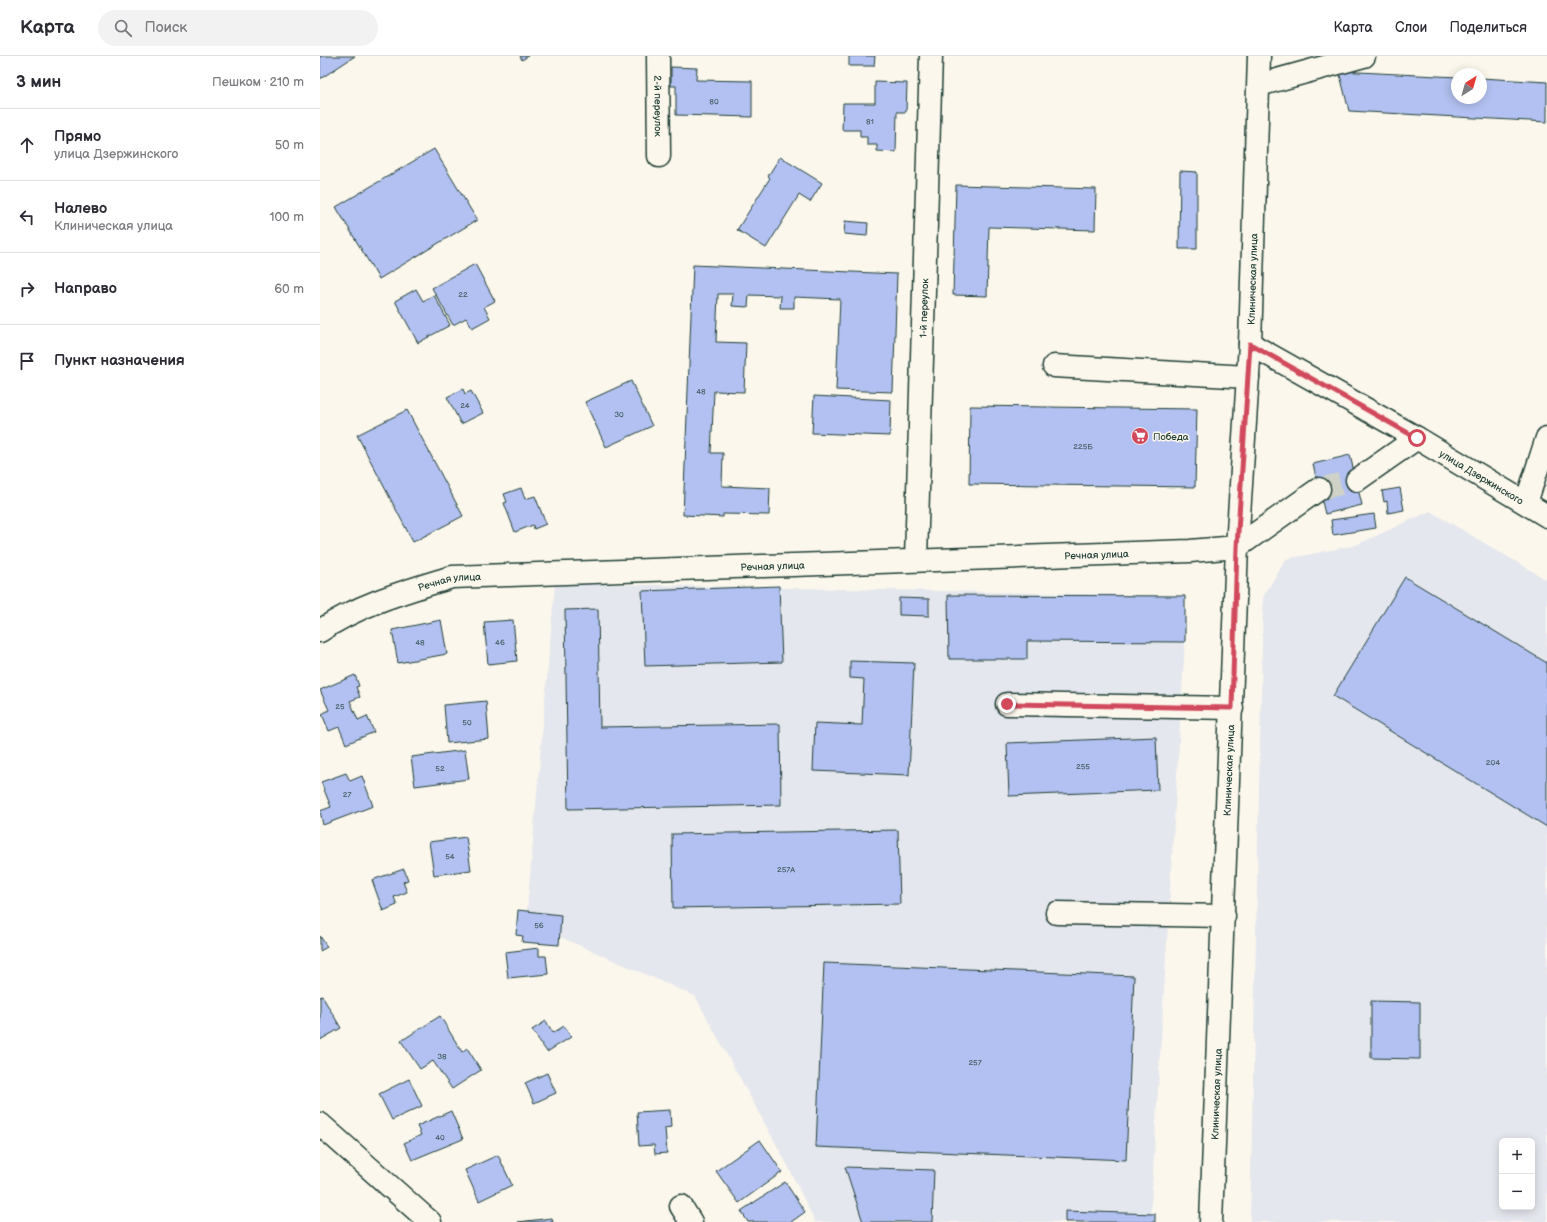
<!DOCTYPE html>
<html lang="ru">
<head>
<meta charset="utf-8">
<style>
	body { margin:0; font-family:"Balsamiq Sans",sans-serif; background:#f2f2f3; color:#2b2b33 }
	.controls { position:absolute; right:12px; bottom:12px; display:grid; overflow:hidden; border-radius:6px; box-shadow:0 2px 10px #0003 }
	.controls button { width:36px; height:36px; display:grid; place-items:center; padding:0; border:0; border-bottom:1px solid #e1e1e2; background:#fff; color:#2b2b33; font:20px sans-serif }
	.compass { position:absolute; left:1131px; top:12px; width:36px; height:36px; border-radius:50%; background:#fff; box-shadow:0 2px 10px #0003; rotate:37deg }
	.stop { position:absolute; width:12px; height:12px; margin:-9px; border:3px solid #d1495b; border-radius:50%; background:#fff }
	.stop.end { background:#d1495b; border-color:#fff; box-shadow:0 1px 4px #0008 }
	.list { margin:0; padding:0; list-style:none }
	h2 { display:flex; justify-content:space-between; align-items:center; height:52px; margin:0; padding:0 16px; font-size:17px }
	h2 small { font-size:13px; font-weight:400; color:#7c7c81 }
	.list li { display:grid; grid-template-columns:26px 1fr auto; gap:12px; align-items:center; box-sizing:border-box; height:72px; padding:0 16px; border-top:1px solid #e1e1e2 }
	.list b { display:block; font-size:15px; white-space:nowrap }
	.list p { margin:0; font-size:13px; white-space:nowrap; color:#7c7c81 }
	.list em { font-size:13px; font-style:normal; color:#7c7c81 }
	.icon { flex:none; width:22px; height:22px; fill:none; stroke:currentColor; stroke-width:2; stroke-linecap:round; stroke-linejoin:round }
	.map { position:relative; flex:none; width:1227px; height:1166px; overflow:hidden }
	header { display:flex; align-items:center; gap:24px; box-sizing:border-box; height:56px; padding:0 20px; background:#fff; border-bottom:1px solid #e1e1e2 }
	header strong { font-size:19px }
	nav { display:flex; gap:22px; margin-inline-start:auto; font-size:14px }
	.search { width:280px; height:36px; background:#f2f2f3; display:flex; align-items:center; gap:10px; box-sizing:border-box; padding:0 14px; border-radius:22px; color:#7c7c81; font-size:15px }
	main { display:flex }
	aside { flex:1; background:#fff }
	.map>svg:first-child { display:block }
	.built { fill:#e5e7ee; fill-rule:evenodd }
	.building { fill:#b2c1f1; stroke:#1f3d34 }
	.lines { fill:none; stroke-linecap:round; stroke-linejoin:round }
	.minor-tunnel { stroke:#cfd2c7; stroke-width:22; stroke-dasharray:22 11; stroke-linecap:butt }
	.minor-casing { stroke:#1f3d34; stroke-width:25 }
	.major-casing { stroke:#1f3d34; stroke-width:25 }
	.minor { stroke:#fbf7ec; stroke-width:22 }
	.major { stroke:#fbf7ec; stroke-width:22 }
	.route { stroke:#d1495b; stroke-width:5 }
	.labels { text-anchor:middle; stroke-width:3; stroke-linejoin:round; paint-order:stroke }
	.number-label { font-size:8px; fill:#445e63 }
	.street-label { font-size:10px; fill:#1f3d34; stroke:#fbf7ec }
	.poi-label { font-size:10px; fill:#1f3d34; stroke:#fbf7ec; text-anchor:start }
</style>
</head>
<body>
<header>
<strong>Карта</strong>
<div class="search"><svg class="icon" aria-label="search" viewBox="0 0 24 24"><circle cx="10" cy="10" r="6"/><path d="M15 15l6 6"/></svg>Поиск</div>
<nav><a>Карта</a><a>Слои</a><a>Поделиться</a></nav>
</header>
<main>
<aside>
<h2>3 мин<small>Пешком · 210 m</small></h2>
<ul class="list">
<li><svg class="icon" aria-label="ahead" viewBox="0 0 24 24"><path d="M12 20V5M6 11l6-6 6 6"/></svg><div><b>Прямо</b><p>улица Дзержинского</p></div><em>50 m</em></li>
<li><svg class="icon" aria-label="left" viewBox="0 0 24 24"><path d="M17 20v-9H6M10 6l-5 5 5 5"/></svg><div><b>Налево</b><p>Клиническая улица</p></div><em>100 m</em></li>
<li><svg class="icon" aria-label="right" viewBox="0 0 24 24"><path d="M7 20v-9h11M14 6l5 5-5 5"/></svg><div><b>Направо</b></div><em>60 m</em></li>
<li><svg class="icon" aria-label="arrive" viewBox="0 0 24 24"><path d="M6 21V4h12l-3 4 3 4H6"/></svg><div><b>Пункт назначения</b></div></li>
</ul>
</aside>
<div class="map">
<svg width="1227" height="1166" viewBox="0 0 1227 1166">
	<rect width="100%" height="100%" fill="#fbf7ec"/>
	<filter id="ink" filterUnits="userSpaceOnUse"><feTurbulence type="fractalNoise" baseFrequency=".025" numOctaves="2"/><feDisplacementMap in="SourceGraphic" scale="8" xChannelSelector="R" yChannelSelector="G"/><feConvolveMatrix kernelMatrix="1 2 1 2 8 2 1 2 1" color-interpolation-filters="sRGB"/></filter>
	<g filter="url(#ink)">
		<!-- built -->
		<g class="built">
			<path d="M1110,455l117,69v642h-297l13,-625 23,-38 70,-14zM1182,1085h30v66h-30z"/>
			<path d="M235,527l630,13v46l-35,580h-335l-27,-56 -93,-170 -169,-74z"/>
		</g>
		<!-- building -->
		<g class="building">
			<path d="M0,0h35l-35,23z"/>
			<path d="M200,0h8l-6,4z"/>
			<path d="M529,0h26l-1,10h-25z"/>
			<path d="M351,11l26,1 -1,12 56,1v36l-76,-2v-29h-5z"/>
			<path d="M1019,15l118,6v21h24v-20l66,4v40l-198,-11z"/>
			<path d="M555,26l32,1 -1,29h-9l-1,40 -19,-1v-6h-10v-8h-7v-7h-18l1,-27h32z"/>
			<path d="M114,93l43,71 -98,59 -43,-72z"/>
			<path d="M460,101l42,26 -12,19 -11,-7 -33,53 -29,-18 33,-52 -2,-2z"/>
			<path d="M860,115l17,1v77h-18z"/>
			<path d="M636,129l140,4 -1,41 -106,-3 -2,69 -34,-1z"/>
			<path d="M525,165l23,2 -1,13 -23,-2z"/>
			<path d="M155,208l20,37 -11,6 6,11 -18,10 -6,-10 -13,7 -21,-37z"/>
			<path d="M373,209l204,9 -4,118 -57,-2 4,-91 -46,-2v11h-14l1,-12 -32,-1 -1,12 -16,-1 1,-12h-15l-2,48 30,1 -2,49 -30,-1 -3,62h12l-1,33 48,2 -1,27 -46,-1v3l-40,-2z"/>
			<path d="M96,233l7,12 11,-6 16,30 -32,18 -23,-42z"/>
			<path d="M311,325l21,45 -46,21 -21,-45z"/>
			<path d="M143,333l2,5 6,-3 12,22 -22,11 -14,-27z"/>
			<path d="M494,340l77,4 -1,36 -78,-3z"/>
			<path d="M650,350l227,3 -2,78 -226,-3z"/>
			<path d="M87,354l56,106 -50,26 -56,-107z"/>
			<path d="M1030,399l12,50 -37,9 -12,-50z"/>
			<path d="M201,432l4,11 10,-3 11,28 -12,5 -1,-4 -18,7 -11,-29 3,-1 -3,-8z"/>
			<path d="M1080,432l4,22 -16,3 -1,-12 -3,1 -2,-11z"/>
			<path d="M1054,458l2,14 -43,7 -2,-15z"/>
			<path d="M1085,521l142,86v164l-214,-131z"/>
			<path d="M459,530l3,76 -137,4 -3,-75z"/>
			<path d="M628,539l237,1v46l-158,-1v18h-78z"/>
			<path d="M579,542l30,1v17l-30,-1z"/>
			<path d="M278,553l2,118 180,-3 1,81 -213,4 -3,-199z"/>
			<path d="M121,564l6,34 -49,9 -6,-33z"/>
			<path d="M193,564l4,41 -29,3 -4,-42z"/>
			<path d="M530,605l64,2 -5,112 -96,-4 2,-48 47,2 2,-46 -14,-1z"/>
			<path d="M35,619l4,11 -3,1 4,10 -10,4 8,19 9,-4 7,16 -28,12 -7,-17 -10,4 -7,-17 7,-4 -9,-20z"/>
			<path d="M166,645l3,38 -42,4 -3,-38z"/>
			<path d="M836,681l2,53 -149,6 -2,-53z"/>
			<path d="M145,694l4,29 -54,7 -4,-29z"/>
			<path d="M26,717l4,8 12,-5 11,30 -50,19 -3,-14 11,-4 -10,-25z"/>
			<path d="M578,774l2,74 -227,4 -1,-74z"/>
			<path d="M146,781l5,33 -37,5 -5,-33z"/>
			<path d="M84,813l4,11 -5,2 4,10 -13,5 3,8 -14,6 -11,-31z"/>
			<path d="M198,854l43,5 -2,30 -37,-3 1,-6 -7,-1z"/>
			<path d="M0,880l7,11 -7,4z"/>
			<path d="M219,892v8h7l2,18 -40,4 -3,-26z"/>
			<path d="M504,907l310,13 -8,184 -310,-13z"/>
			<path d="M2,940l19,32 -21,12v-43z"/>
			<path d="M1051,945l49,1v57l-49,-1z"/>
			<path d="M120,960l22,36 5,-4 14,22 -29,19 -19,-28 -13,8 -19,-28z"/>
			<path d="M226,965l7,12 11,-7 7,11 -24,15 -15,-22z"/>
			<path d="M227,1017l9,20 -22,10 -9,-20z"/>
			<path d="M89,1023l13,27 -30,14 -13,-26z"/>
			<path d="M350,1054l1,17 -6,1 2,25 -12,1 -1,-9 -15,1 -2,-34z"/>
			<path d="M131,1055l12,28 -51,21 -8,-17 17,-8 -4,-9z"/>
			<path d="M440,1084l22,32 -43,31 -23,-32z"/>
			<path d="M178,1099l14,30 -33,16 -14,-31z"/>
			<path d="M525,1111l89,3 -2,52h-69z"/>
			<path d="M465,1126l20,30 -14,10h-43l-7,-11z"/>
			<path d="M745,1155l90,3v8h-90z"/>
			<path d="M232,1162l1,4h-35z"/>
		</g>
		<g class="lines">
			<!-- minor-tunnel -->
			<path class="minor-tunnel" d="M999,433l38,-9"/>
			<!-- minor casing -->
			<g class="minor-casing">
				<g id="minor">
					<path id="s1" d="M338,0l1,100"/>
					<path d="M939,29l105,-29"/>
					<path id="s2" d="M930,288l167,94 130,78"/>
					<path d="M734,310l194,11"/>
					<path d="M1037,424l60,-42"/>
					<path d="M1206,447l21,-65"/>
					<path id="s3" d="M596,503l15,-503"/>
					<path id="s4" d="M0,575c39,-27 87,-40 132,-54l738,-26 47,-4 82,-58"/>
					<path d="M687,648l225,4"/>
					<path d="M737,857l167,3"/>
					<path d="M0,1068l110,98"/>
					<path d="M361,1150l10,16"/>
				</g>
			</g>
			<!-- major casing -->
			<g class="major-casing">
				<g id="major">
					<path id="s5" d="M891,1166l26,-675 13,-203 9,-288"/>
				</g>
			</g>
			<!-- minor -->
			<use href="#minor" class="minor"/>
			<!-- major -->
			<use href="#major" class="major"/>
		</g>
	</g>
	<g class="lines" filter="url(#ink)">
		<!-- route -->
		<path class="route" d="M687,648l225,4 5,-161 13,-203 167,94"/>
	</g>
	<!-- icons -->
	<defs>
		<g id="supermarket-disc" transform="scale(0.9)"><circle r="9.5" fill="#d1495b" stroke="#fbf7ec"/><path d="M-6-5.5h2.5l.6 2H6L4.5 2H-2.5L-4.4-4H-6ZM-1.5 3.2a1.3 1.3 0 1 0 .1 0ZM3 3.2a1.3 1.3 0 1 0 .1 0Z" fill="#fff"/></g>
	</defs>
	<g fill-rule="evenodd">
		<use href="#supermarket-disc" x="820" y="380"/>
	</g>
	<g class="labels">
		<!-- number labels -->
		<g class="number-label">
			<text x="394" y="48">80</text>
			<text x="550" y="68">81</text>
			<text x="143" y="241">22</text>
			<text x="381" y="338">48</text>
			<text x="145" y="352">24</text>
			<text x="299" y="361">30</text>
			<text x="763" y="393">225Б</text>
			<text x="100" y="589">48</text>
			<text x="180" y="589">46</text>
			<text x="20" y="653">25</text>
			<text x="147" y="669">50</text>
			<text x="1173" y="709">204</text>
			<text x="763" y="713">255</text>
			<text x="120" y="715">52</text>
			<text x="27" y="741">27</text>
			<text x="130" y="803">54</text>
			<text x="466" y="816">257А</text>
			<text x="219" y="872">56</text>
			<text x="122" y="1003">38</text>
			<text x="655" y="1009">257</text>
			<text x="120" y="1084">40</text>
		</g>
		<!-- street labels -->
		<g class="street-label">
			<text dy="4" stroke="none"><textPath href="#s1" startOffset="50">2-й переулок</textPath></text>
			<text dy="4" stroke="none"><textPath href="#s5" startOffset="944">Клиническая улица</textPath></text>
			<text dy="4" stroke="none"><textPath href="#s3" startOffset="251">1-й переулок</textPath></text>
			<text dy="4" stroke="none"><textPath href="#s2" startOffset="267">улица Дзержинского</textPath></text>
			<text dy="4" stroke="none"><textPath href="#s4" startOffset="788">Речная улица</textPath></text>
			<text dy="4" stroke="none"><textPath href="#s4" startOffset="464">Речная улица</textPath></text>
			<text dy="4" stroke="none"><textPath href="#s4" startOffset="140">Речная улица</textPath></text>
			<text dy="4" stroke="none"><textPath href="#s5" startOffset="452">Клиническая улица</textPath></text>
			<text dy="4" stroke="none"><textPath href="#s5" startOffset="128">Клиническая улица</textPath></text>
		</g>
		<!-- poi labels -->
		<g class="poi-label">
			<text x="833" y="384">Победа</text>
		</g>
	</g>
</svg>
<div class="controls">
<button>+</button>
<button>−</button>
</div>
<svg class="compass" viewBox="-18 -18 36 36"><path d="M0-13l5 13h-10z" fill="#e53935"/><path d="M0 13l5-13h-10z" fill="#7c7c81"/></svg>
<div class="stop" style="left:1097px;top:382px"></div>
<div class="stop end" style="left:687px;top:648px"></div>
</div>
</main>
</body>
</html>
